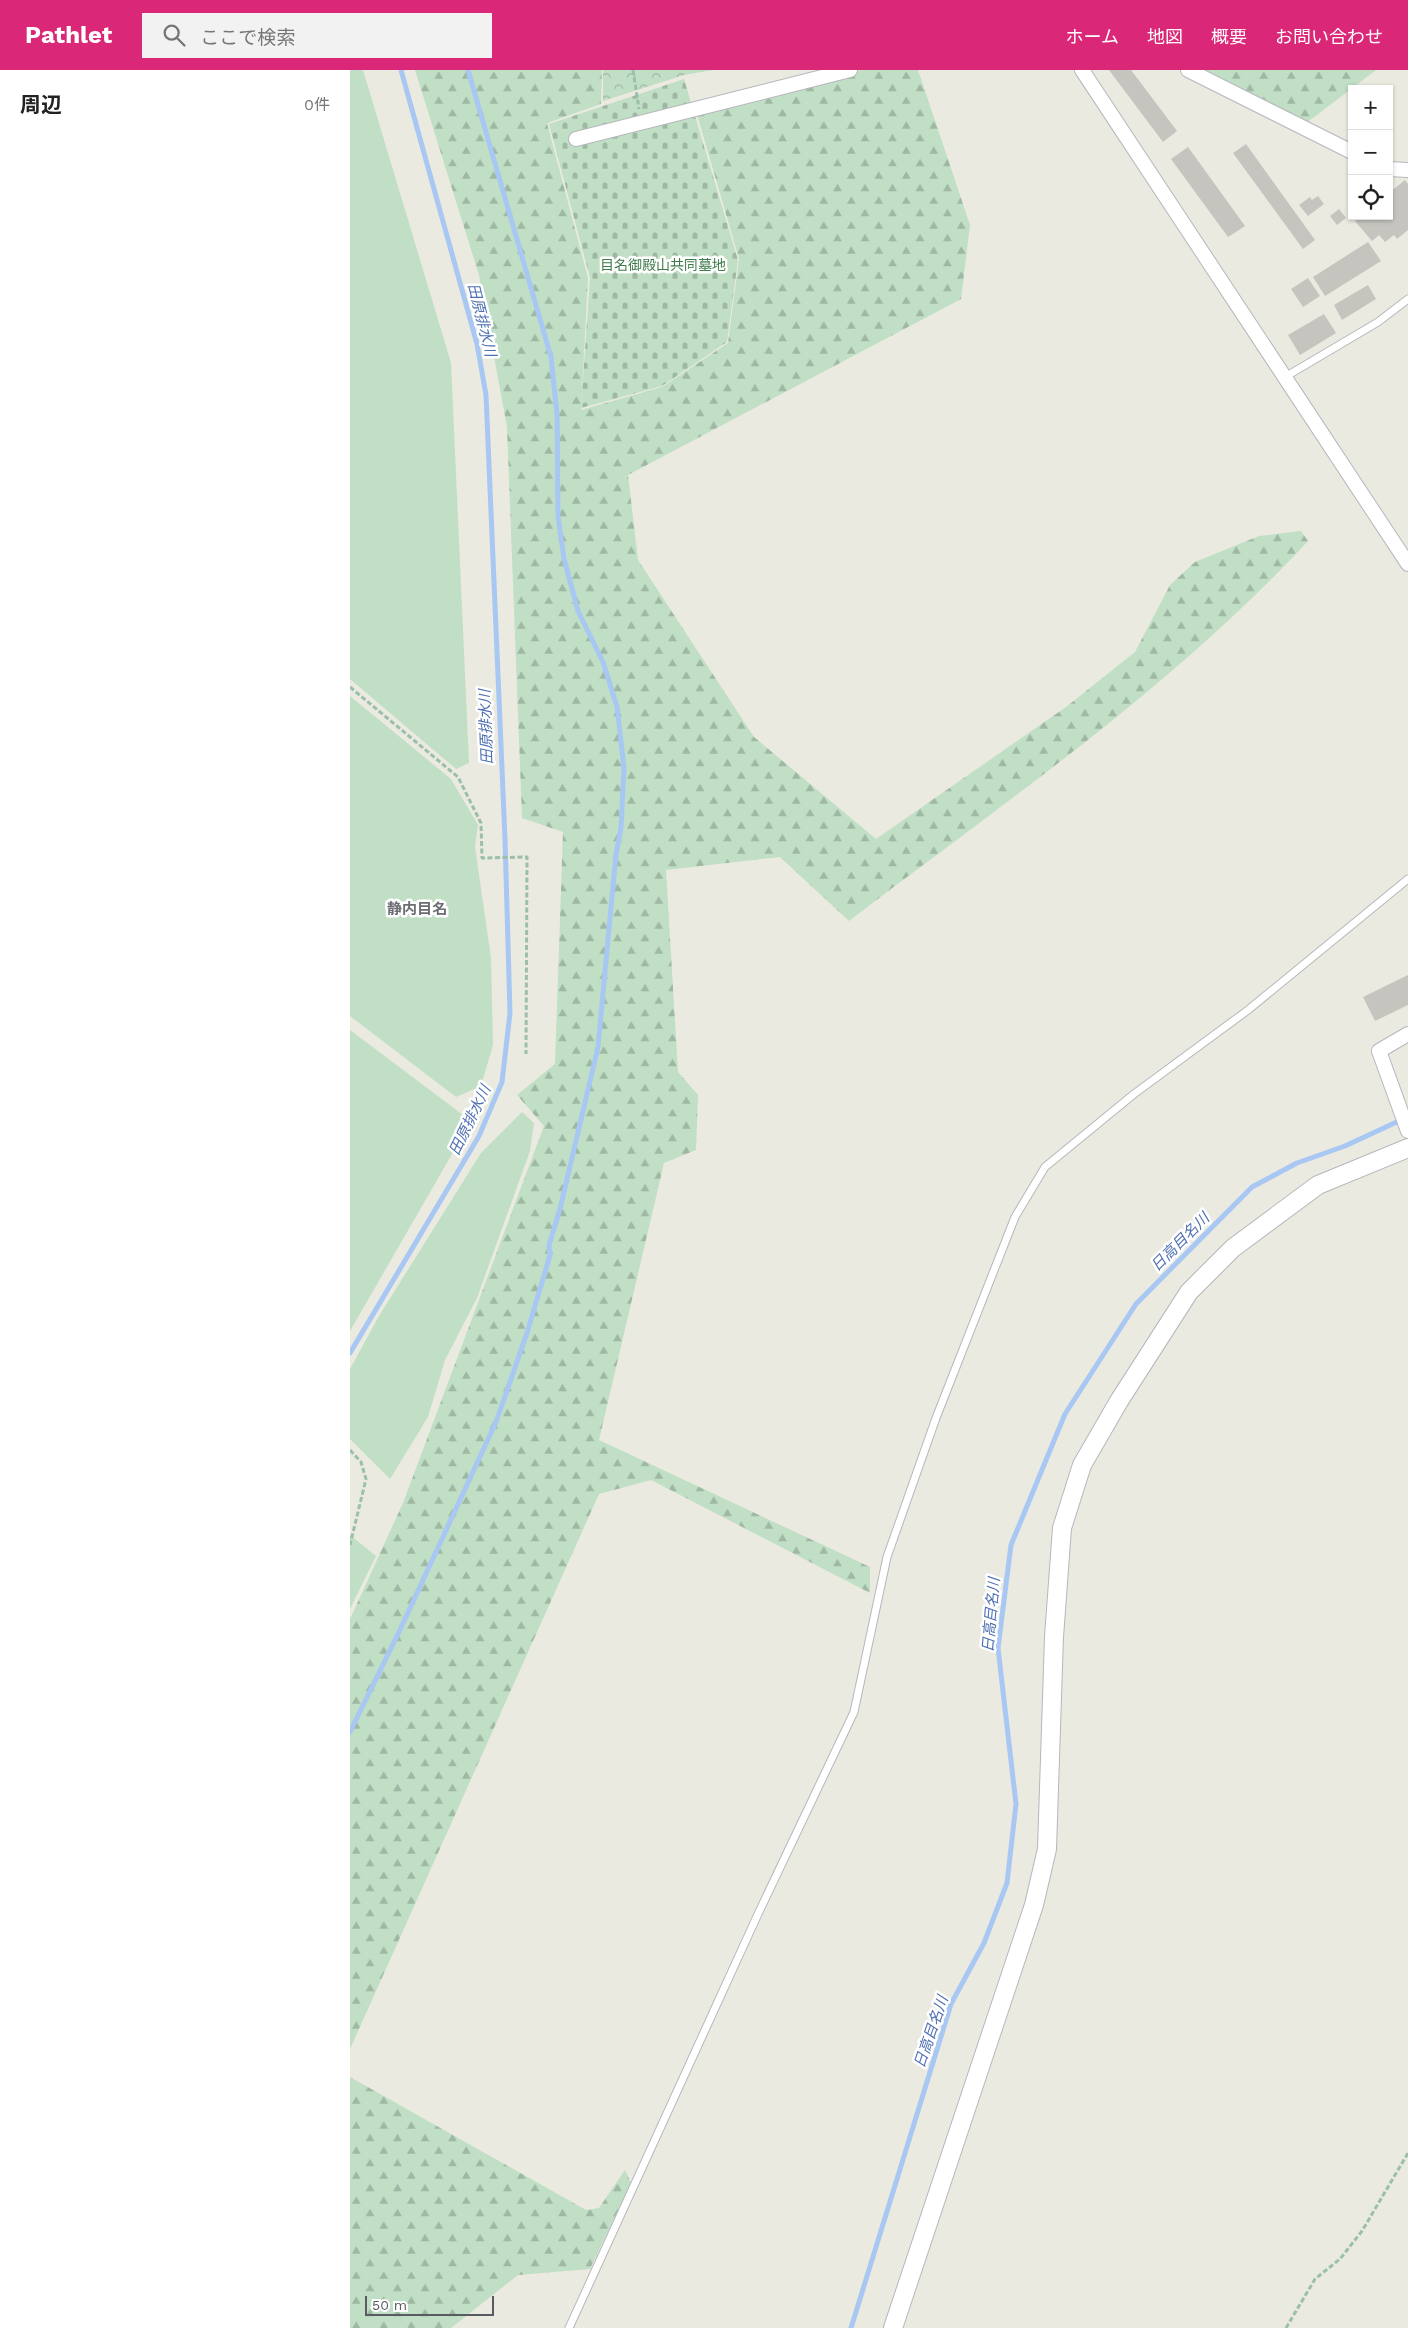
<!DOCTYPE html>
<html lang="ja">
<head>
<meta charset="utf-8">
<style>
	body { margin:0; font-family:"Work Sans","Noto Sans JP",sans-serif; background:#f2f2f2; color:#222 }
	.controls { position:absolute; right:15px; top:15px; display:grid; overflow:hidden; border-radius:0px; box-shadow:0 1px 4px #0004 }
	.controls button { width:45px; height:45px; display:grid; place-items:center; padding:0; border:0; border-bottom:1px solid #e0e0e0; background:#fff; color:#222; font:25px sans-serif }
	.scale { position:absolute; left:15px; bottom:12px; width:129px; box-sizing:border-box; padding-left:5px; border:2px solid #595b60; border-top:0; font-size:14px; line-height:18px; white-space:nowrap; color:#595b60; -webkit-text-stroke:4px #fff; paint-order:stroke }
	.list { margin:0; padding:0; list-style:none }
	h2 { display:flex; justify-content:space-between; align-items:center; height:65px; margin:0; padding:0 20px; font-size:21px }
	h2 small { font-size:16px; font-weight:400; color:#767676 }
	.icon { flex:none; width:28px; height:28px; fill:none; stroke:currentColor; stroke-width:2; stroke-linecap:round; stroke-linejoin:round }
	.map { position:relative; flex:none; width:1058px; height:2258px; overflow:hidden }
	header { display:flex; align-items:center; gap:30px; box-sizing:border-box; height:70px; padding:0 25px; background:#db2777; color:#fff }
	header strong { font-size:24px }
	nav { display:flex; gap:28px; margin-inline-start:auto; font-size:18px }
	.search { width:350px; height:45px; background:#f2f2f2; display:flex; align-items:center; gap:12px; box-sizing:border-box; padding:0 18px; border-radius:0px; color:#767676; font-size:19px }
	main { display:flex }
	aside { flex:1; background:#fff }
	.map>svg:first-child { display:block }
	.grass { fill:#c0dfc5 }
	.forest { fill:url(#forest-firs) }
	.cemetery { fill:url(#cemetery-stones) }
	.park { fill:url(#park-crowns) }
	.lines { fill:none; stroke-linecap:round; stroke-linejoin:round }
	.stream { stroke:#a8c7f3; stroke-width:5 }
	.building { fill:#c6c4be }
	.service-casing { stroke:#b6b7bc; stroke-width:9 }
	.minor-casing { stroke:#b6b7bc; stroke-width:16 }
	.tertiary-casing { stroke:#b6b7bc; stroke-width:20 }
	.path { stroke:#9abfaa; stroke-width:3; stroke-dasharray:5 2.5; stroke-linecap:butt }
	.service { stroke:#fff; stroke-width:7 }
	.minor { stroke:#fff; stroke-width:14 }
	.tertiary { stroke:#fff; stroke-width:18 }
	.labels { text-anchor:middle; stroke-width:5; stroke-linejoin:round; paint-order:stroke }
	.park-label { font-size:14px; fill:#3e7b4a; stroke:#fff }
	.water-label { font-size:15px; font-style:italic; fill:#4f70b2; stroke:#fff }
	.neighbourhood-label { font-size:15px; font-weight:bold; fill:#6b6d72; stroke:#fff }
</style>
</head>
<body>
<header>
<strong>Pathlet</strong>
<div class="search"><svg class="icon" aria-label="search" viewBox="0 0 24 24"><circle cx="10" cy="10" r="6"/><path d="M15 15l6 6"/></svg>ここで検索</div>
<nav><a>ホーム</a><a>地図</a><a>概要</a><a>お問い合わせ</a></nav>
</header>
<main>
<aside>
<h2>周辺<small>0件</small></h2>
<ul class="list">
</ul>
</aside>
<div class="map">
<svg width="1058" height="2258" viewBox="0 0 1058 2258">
	<defs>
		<pattern id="forest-firs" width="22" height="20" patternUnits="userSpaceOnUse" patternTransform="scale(1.25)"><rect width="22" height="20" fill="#c0dfc5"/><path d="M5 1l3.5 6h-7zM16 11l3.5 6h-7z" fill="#9fb8a3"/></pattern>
		<pattern id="cemetery-stones" width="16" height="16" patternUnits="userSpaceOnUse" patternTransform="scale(1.25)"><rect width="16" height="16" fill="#c0dfc5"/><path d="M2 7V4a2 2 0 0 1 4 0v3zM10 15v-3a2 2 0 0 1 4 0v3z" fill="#9fb8a3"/></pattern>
		<pattern id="park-crowns" width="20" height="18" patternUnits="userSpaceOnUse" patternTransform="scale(1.25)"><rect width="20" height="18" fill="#c0dfc5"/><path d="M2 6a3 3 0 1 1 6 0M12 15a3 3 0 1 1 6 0" fill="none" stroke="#9fb8a3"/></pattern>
	</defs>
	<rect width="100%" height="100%" fill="#eaeae1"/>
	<!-- grass -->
	<g class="grass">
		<path d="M0,0h13l88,293 18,400 -13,6 -106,-90z"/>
		<path d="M0,626l101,83 27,46 -3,22 16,111 2,87 -12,41 -25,11 -106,-81z"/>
		<path d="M0,960l121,91 -121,210z"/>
		<path d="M172,1042l12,11 -4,28 -53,147 -32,62 -17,57 -38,62 -40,-40v-70l29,-53 102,-163z"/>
		<path d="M0,1465l26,21 -26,53z"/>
	</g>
	<!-- forest -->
	<g class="forest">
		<path d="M65,0h187l-1,34 -54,19 41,155 -7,132 81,-23 66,-44 11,-84 -43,-148 165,-41h57l52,155 -9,74 -333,176 10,85 116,177 122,102 190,-132 69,-55 35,-67 25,-23 64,-26 42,-5 7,10c-135,146 -302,260 -459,380l-69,-64 -114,13 12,202 20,23 -2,55 -32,13 -65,277 271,127v26l-219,-113 -52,14 -249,555v-430l53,-116 141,-377 -27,-31 38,-31 8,-232 -41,-14 -15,-391 -28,-152z"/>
		<path d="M844,0h182l-71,54z"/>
		<path d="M0,2007l236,133 13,-2 26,-38 6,13 -41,86 -72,6 -67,53h-101z"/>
	</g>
	<!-- cemetery -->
	<path class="cemetery" d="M334,9l54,181 -11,82 -65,44 -81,22 9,-130 -41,-154z"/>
	<!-- park -->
	<path class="park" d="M253,0h110l-29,5 -81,26z"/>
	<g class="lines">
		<!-- stream -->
		<g class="stream">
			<path d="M0,1283l129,-217 23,-54 8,-69 -5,-174 -19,-444 -9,-51 -76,-274"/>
			<path d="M0,1662l49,-100 97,-210 31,-89 23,-78 -1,-10 11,-36 38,-162 18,-193 5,-26 3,-60 -7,-61 -14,-45 -25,-51 -14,-52 -6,-43 -1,-102 -6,-57 -83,-287"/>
			<path d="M501,2258l100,-324 33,-61 23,-60 9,-79 -18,-156 13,-103 54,-131 71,-110 116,-117 45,-24 48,-17 56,-26"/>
		</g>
	</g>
	<!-- building -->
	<g class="building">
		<path d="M759,0h22l46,61 -14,11z"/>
		<path d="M896,74l69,96 -12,9 -70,-96z"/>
		<path d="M838,77l57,79 -17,11 -57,-78z"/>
		<path d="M1055,110l3,4v46l-11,9 -3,-4 -9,7 -6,-7 -7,6 -17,-20 6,-5h28v-23z"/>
		<path d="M968,126l6,8 -16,12 -9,-11 11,-8 2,3z"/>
		<path d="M989,139l7,9 -9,7 -7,-9z"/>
		<path d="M1018,172l13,19 -56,35 -12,-19z"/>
		<path d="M958,208l12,18 -17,11 -12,-18z"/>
		<path d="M1018,215l8,14 -34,21 -8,-15z"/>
		<path d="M974,244l12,19 -36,22 -12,-20z"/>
		<path d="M1058,905v30l-33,16 -12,-24z"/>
	</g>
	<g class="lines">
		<!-- service casing -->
		<g class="service-casing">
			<g id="service">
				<path d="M935,307l93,-55 30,-23"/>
				<path d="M219,2258l189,-414 96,-202 33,-155 49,-139 79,-201 30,-50 89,-73 114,-84 160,-131"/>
			</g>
		</g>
		<!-- minor casing -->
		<g class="minor-casing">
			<g id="minor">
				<path d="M732,0l326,494"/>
				<path d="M838,0l164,82"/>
				<path d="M226,69l274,-69"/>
				<path d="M1039,99l19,1"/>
				<path d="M1058,964l-29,17 29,80"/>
			</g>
		</g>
		<!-- tertiary casing -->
		<g class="tertiary-casing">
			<path id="tertiary" d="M543,2258l141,-423 13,-56 7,-212 8,-109 20,-63 37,-64 70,-109 44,-44 85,-63 90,-37"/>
		</g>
		<!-- path -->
		<g class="path">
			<path d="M283,0l6,39"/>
			<path d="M0,617l108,90 23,46 1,35 45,-1 -1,197"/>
			<path d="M0,1380l11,12 5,17 -16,66"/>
			<path d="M936,2258l29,-49 25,-20 22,-28 46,-78"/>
		</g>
		<!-- service -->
		<use href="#service" class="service"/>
		<!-- minor -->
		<use href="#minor" class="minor"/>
		<!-- tertiary -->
		<use href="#tertiary" class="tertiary"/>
	</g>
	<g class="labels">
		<!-- park labels -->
		<g class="park-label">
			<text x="313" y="200">目名御殿山共同墓地</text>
		</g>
		<!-- water labels -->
		<g class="water-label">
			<text transform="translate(132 250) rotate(76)" y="5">田原排水川</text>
			<text transform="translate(136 657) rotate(-92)" y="5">田原排水川</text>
			<text transform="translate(120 1050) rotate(-64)" y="5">田原排水川</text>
			<text transform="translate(830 1172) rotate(-45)" y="5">日高目名川</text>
			<text transform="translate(641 1545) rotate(-85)" y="5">日高目名川</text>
			<text transform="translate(581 1962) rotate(-71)" y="5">日高目名川</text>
		</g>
		<!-- neighbourhood labels -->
		<g class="neighbourhood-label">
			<text x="67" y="844">静内目名</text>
		</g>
	</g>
</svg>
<div class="controls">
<button>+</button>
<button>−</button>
<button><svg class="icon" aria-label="locate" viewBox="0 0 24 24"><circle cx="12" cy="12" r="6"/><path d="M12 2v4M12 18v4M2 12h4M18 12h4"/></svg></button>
</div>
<div class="scale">50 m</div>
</div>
</main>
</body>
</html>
